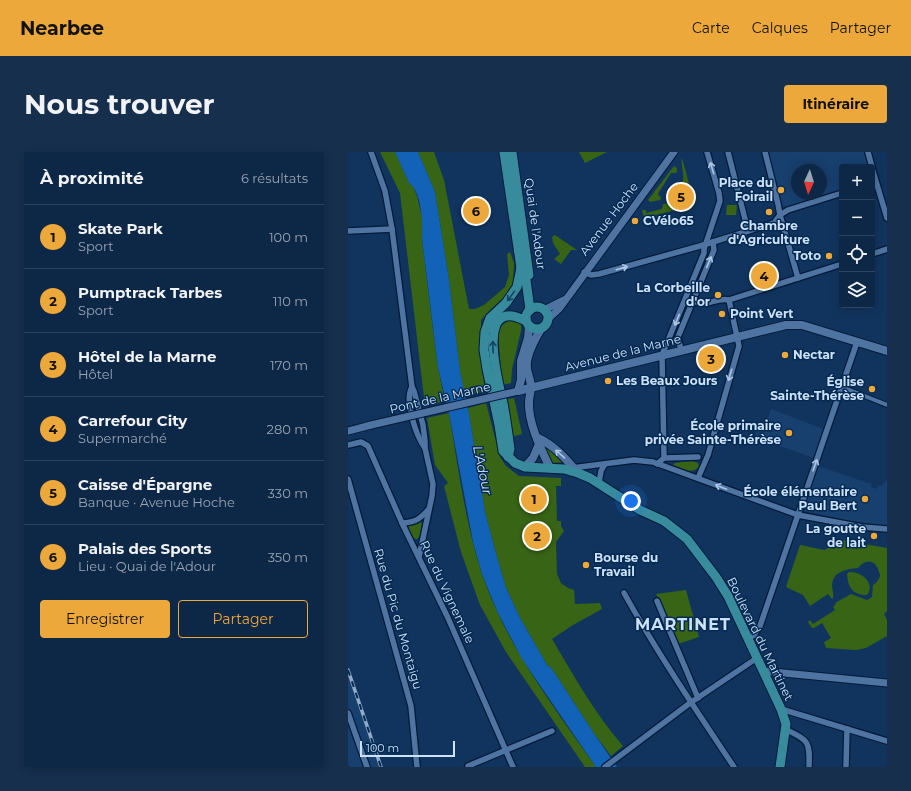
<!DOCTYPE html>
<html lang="fr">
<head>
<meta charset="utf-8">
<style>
	body { margin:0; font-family:Montserrat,sans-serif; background:#162f4d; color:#f1f3f6 }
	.controls { position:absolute; right:12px; top:12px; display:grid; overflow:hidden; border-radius:4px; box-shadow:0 2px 10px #0003 }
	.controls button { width:36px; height:36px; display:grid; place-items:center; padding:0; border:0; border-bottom:1px solid #2d445f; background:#0d2746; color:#f1f3f6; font:20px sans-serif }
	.compass { position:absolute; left:443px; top:12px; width:36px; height:36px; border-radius:50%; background:#0d2746; box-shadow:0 2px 10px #0003; rotate:184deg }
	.scale { position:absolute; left:12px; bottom:10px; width:95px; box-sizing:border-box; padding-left:4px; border:2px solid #cce1fb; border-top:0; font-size:11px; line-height:14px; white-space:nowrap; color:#cce1fb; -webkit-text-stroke:3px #052a52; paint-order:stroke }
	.you { position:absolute; left:283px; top:349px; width:14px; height:14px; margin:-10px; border:3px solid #fff; border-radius:50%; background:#1a73e8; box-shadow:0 0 0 6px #1a73e833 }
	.badge { display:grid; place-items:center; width:26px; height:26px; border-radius:50%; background:#eda83b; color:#111; font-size:13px; font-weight:700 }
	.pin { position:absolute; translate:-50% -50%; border:2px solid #fff; box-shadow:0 1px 4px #0006 }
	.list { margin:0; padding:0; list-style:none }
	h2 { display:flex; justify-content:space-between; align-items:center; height:52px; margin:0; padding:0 16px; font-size:17px }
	h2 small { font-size:13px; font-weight:400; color:#9aa5b3 }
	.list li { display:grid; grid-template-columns:26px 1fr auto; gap:12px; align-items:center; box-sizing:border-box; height:64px; padding:0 16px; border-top:1px solid #2d445f }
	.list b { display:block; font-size:15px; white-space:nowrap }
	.list p { margin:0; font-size:13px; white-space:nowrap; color:#9aa5b3 }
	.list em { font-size:13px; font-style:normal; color:#9aa5b3 }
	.actions { display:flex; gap:8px; padding:12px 16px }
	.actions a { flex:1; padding:9px 0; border:1px solid #eda83b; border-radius:4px; text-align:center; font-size:14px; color:#eda83b }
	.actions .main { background:#eda83b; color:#111 }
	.icon { flex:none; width:22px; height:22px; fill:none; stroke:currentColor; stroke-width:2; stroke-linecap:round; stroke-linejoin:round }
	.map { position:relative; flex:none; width:539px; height:615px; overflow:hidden; border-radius:4px }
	header { display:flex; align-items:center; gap:24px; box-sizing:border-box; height:56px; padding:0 20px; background:#eda83b; color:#111 }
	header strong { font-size:19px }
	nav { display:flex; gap:22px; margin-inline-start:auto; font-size:14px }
	.intro { display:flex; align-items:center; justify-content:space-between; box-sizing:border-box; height:96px; padding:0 24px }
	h1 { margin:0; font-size:28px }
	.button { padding:10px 18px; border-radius:4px; background:#eda83b; color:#111; font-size:14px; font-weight:700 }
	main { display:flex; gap:24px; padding:0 24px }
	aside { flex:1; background:#0d2746; border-radius:4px; box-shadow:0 2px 10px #0003 }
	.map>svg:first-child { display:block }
	.built { fill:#18406f; fill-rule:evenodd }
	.green { fill:#386415 }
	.water { fill:#1263b7 }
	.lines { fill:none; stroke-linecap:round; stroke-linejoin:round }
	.pedestrian-casing { stroke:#021b3a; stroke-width:6 }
	.minor-casing { stroke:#021b3a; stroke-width:8 }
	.tertiary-casing { stroke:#021b3a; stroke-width:9 }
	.secondary-casing { stroke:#021b3a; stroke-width:10 }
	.primary-casing { stroke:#021b3a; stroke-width:11 }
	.pedestrian { stroke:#4f74a2; stroke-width:4 }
	.minor { stroke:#4f74a2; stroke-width:5.5 }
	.tertiary { stroke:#4f74a2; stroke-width:7 }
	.secondary { stroke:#4f74a2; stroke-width:8 }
	.primary { stroke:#388b9d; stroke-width:9 }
	.rail-casing { stroke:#91aac9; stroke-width:3.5 }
	.rail { stroke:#052a52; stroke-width:2; stroke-dasharray:6; stroke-linecap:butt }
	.tertiary-bridge-casing { stroke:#021b3a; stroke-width:9; stroke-linecap:butt }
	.tertiary-bridge { stroke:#4f74a2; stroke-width:7 }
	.oneway { stroke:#adc6e5 }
	.oneway2 { stroke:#124265 }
	.poi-dot { fill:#eda83b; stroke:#052a52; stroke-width:1.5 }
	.labels { text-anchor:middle; stroke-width:3; stroke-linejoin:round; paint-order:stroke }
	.poi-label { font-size:12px; font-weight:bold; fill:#cce1fb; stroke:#052a52; text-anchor:end }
	.street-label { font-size:12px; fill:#cce1fb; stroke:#052a52 }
	.water-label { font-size:13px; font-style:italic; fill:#d2e4fb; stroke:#052a52 }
	.district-label { font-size:16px; font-weight:bold; letter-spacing:1px; fill:#cce1fb; stroke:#052a52 }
</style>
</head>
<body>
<header>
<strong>Nearbee</strong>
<nav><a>Carte</a><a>Calques</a><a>Partager</a></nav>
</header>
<div class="intro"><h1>Nous trouver</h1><a class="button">Itinéraire</a></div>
<main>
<aside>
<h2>À proximité<small>6 résultats</small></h2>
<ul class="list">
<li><span class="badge">1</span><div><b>Skate Park</b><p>Sport</p></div><em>100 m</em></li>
<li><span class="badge">2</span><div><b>Pumptrack Tarbes</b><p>Sport</p></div><em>110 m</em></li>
<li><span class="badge">3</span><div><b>Hôtel de la Marne</b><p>Hôtel</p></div><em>170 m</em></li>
<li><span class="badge">4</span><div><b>Carrefour City</b><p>Supermarché</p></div><em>280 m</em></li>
<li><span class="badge">5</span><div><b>Caisse d'Épargne</b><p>Banque · Avenue Hoche</p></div><em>330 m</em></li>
<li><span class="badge">6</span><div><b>Palais des Sports</b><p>Lieu · Quai de l'Adour</p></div><em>350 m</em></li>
</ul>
<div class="actions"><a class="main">Enregistrer</a><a>Partager</a></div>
</aside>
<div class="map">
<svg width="539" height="615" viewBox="0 0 539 615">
	<rect width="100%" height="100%" fill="#11345e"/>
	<!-- built -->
	<g class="built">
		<path d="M420,0h98l4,15h-28v24l-56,17 -4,-3zM449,18h24v24h-24z"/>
		<path d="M423,257l52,20 -9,29 -59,-21 5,-15 6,1z"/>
		<path d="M470,314l50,17h3v4l6,2 1,-4 4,1 5,-7v47l-42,-6 -40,-9 -1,-6z"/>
		<path d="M0,515l28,79 7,21h-35z"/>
	</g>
	<!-- green -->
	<g class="green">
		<path d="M32,0h15l14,31 4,3 4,10 6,25 -1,18 8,67 8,62 7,33 -20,5 -25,-213z"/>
		<path d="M70,0h16l10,28 25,129h6l9,-4 21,-18 4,-12 -2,-21 3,-2 4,11 -1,22 -7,11 -15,13 -10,11v44l5,27 -21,5 -5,-25 -11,-91 -14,-88z"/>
		<path d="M231,0h28l-22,11z"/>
		<path d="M334,6l12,44 -3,4 -47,12 -2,-8h4v3l16,-4 1,-5 11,-2 7,3 5,-3c4,-8 -1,-12 -4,-19 4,-9 -2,-16 0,-25z"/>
		<path d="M326,14l3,2v3l-1,2h-5l-12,19 -1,3 3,2 -1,3 -10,2 -2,-2z"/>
		<path d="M379,53h10l-1,10h-10z"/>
		<path d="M207,83l22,15h-6l-10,14 -7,-5 6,-5 -7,-11 -1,-6z"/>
		<path d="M163,167l10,4v8l-9,38 -1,14 -9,2 -4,-54 4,-6z"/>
		<path d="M166,246l8,36 -11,3 -6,-37z"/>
		<path d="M138,251l14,54 6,9 13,10 42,2v8h-5l1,35h4v5l3,5 -8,11 1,32 4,9 7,5 6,2 1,14 25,-1 2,6 -29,16 -21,14c22,37 43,75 71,107l-12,10 -16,-21 -43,-66 -5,-4 -27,-47 -14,-30 -11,-38 -10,-38 -4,-26c2,-4 1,-7 -2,-11l-11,-67z"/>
		<path d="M101,261c9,54 16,109 33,161 24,71 71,132 114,193h-11l-79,-115 -26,-47 -19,-53 -17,-66 4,-3 -13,-18 -8,-47z"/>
		<path d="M196,294l23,16 -16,1z"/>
		<path d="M344,309l6,2 1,3c-6,10 -18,2 -26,-1l2,-2z"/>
		<path d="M73,370l1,2 -3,14 -3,1 -4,-1 -4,-9 1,-3z"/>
		<path d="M493,388l46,8v63l-3,3 3,6v16l-21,12 -10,2 -30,-2 -2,-6 7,-4 -9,-15 -8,5h-2l-4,-6 2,-2 3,4 22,-14 -2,-3 3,-3 -1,-1 16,-9 16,6 5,-3 1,-12 4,-3 3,-6c-2,-14 -12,-20 -22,-8 -11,1 -25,3 -26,17 0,4 2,8 1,13l-1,1 -4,-5 -18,12 -7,-11 -17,-8 14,-42 24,5 15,-7z"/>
		<path d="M501,420c12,-1 27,11 18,23 -15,0 -19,-8 -20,-21z"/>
		<path d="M338,438l13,47 -21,7 -22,-50z"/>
	</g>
	<!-- water -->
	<path class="water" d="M47,0h23l17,40 14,88 11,91 8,37 11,67c3,4 4,7 2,11l4,26 10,38 11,38 14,30 27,47 5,4 43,66 22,32h-21l-74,-108 -25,-48 -15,-37 -9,-32 -24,-129 -11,-45 -16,-129c1,-15 0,-47 -13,-56z"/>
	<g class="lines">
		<!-- pedestrian casing -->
		<g class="pedestrian-casing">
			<path id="pedestrian" d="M494,235l45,18"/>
		</g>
		<!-- minor casing -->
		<g class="minor-casing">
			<g id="minor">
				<path d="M23,0l14,39 7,38 20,158 2,4 9,34 2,16v7l8,36 -1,12 -13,61"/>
				<path d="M380,0l20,79"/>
				<path d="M417,0l13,52 2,11 18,63"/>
				<path d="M520,0l4,15"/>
				<path d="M524,16l15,50"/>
				<path d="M0,79l44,-2"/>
				<path d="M524,102l15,-5"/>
				<path d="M236,120l7,3 8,-1 101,-28 74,-23 6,-8 8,-5 54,-17"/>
				<path d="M345,149c15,7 22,-4 36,-1"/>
				<path d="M333,198l-3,-13 36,-87 -1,-8"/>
				<path d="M64,235c-8,13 4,49 13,61"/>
				<path d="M0,293l13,-3 7,4 34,77 46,95 65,149"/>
				<path d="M316,306l34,-1"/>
				<path d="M309,312l7,-6 -2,-103 42,-102v-4l16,-48 -1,-8 -12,-41"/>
				<path d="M224,316l62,-8 19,2 145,53 64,12 25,2"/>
				<path d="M350,326l10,-23 31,-109 -10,-46 113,-36"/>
				<path d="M0,327l63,227 6,61"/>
				<path d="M251,331l2,-12 4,-7"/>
				<path d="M54,371c13,-1 17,-3 26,-13"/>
				<path d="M276,441c34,61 72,117 110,174"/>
				<path d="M309,449l41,97"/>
				<path d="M400,487l6,-4 6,-9 97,-284"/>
				<path d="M433,557l106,32"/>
				<path d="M0,561l19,54"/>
				<path d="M437,577c24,12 25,12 24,38"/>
				<path d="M120,614l84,-35"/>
				<path d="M257,615l85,-64 67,-45"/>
				<path d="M498,615l1,-38"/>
			</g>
		</g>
		<!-- tertiary casing -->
		<g class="tertiary-casing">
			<g id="tertiary">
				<path d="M196,158l20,-10"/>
				<path d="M200,167l11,-10 115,-157"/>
				<path d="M0,279l23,-6"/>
				<path d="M415,519l124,12"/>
			</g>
		</g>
		<!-- secondary casing -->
		<g class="secondary-casing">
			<g id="secondary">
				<path d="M193,177c-6,10 -16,27 -14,40 1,6 4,12 4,18 0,4 -2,10 -2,15 -1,21 12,47 21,66"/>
				<path d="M170,239l268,-66h16l85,26"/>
				<path d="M170,239l3,-11v-19l7,-23 1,-12"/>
				<path d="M190,286c16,7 29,22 40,35"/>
				<path d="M177,315l8,-9 6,-14"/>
			</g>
		</g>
		<!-- primary casing -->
		<g class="primary-casing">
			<g id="primary">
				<path d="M156,0l17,116 5,12 4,30"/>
				<path d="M164,0l17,123"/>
				<path d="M173,116l-4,19 -11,16 -16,15 -5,14 -1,18 3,19 12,56 4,26 12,12 10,4 39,2 14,4 12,5 50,32 24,11 23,18 29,38 12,19 53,113 5,15 -6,43"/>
				<circle cx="189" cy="166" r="11"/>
				<path d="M160,305l2,-8c-2,-15 -4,-30 -7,-46 -5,-22 -29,-109 23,-82"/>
			</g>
		</g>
		<!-- pedestrian -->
		<use href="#pedestrian" class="pedestrian"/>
		<!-- minor -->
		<use href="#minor" class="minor"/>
		<!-- tertiary -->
		<use href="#tertiary" class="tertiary"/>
		<!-- secondary -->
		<use href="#secondary" class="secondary"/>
		<!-- primary -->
		<use href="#primary" class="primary"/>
		<!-- rail casing -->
		<g class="rail-casing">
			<path id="rail" d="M0,518l33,97"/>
		</g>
		<!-- rail -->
		<use href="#rail" class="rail"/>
		<!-- tertiary-bridge casing -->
		<g class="tertiary-bridge-casing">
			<path id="tertiary-bridge" d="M23,273l143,-33"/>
		</g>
		<!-- tertiary-bridge -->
		<use href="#tertiary-bridge" class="tertiary-bridge"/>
	</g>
	<!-- one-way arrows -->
	<defs><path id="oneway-shaft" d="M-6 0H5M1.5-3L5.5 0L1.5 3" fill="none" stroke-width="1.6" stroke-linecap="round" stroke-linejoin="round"/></defs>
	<g class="oneway">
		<use href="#oneway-shaft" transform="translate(364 16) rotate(-107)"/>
		<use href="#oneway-shaft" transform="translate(361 110) rotate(-68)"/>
		<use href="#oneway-shaft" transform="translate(274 116) rotate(-16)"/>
		<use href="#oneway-shaft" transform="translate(329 168) rotate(112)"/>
		<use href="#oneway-shaft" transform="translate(382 223) rotate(107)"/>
		<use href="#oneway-shaft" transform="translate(212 302) rotate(-139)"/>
		<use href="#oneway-shaft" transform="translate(467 313) rotate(-71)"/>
		<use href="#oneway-shaft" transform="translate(373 335) rotate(-159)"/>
	</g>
	<g class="oneway2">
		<use href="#oneway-shaft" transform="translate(163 144) rotate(126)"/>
		<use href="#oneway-shaft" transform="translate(145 195) rotate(-92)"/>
	</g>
	<!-- markers -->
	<g class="poi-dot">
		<circle cx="433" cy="38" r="4"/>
		<circle cx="421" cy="60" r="4"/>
		<circle cx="287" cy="69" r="4"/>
		<circle cx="481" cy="104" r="4"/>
		<circle cx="370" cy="143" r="4"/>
		<circle cx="374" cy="162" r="4"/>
		<circle cx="437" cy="203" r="4"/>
		<circle cx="260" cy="229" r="4"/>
		<circle cx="524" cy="237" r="4"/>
		<circle cx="441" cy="281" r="4"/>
		<circle cx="517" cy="347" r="4"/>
		<circle cx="526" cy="384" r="4"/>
		<circle cx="238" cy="413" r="4"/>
	</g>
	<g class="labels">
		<!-- poi labels -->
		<g class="poi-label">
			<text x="425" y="35">Place du<tspan x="425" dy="14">Foirail</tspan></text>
			<text x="295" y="73" text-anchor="start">CVélo65</text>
			<text x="421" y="78" text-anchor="middle">Chambre<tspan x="421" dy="14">d'Agriculture</tspan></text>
			<text x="473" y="108">Toto</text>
			<text x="362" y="140">La Corbeille<tspan x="362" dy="14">d'or</tspan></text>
			<text x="382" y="166" text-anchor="start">Point Vert</text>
			<text x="445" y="207" text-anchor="start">Nectar</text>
			<text x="268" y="233" text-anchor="start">Les Beaux Jours</text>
			<text x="516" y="234">Église<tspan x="516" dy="14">Sainte-Thérèse</tspan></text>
			<text x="433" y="278">École primaire<tspan x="433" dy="14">privée Sainte-Thérèse</tspan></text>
			<text x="509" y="344">École élémentaire<tspan x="509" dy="14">Paul Bert</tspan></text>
			<text x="518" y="381">La goutte<tspan x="518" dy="14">de lait</tspan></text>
			<text x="246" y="410" text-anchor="start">Bourse du<tspan x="246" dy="14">Travail</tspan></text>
		</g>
		<!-- street labels -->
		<g class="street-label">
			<text transform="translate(261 67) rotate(-53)" y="4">Avenue Hoche</text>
			<text transform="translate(187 72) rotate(82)" y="4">Quai de l'Adour</text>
			<text transform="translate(275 201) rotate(-14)" y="4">Avenue de la Marne</text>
			<text transform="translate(92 246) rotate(-13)" y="4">Pont de la Marne</text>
			<text transform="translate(99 440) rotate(65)" y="4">Rue du Vignemale</text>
			<text transform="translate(50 467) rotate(74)" y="4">Rue du Pic du Montaigu</text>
			<text transform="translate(412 487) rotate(64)" y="4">Boulevard du Martinet</text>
		</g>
		<!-- water labels -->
		<g class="water-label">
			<text transform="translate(135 318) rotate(78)" y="5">L'Adour</text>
		</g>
		<!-- district labels -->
		<g class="district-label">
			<text x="335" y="478">MARTINET</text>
		</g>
	</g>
</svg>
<div class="controls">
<button>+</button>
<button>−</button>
<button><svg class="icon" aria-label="locate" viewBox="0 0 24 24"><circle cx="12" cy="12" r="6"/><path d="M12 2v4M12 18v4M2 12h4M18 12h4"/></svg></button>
<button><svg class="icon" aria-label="layers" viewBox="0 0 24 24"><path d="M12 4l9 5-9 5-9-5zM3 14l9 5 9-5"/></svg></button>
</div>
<svg class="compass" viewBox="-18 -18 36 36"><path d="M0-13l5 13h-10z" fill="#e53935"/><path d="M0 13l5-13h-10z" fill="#9aa5b3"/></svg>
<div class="scale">100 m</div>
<div class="you"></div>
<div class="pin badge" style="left:186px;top:347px">1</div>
<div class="pin badge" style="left:189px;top:384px">2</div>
<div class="pin badge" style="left:363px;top:207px">3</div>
<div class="pin badge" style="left:416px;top:124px">4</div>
<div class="pin badge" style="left:333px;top:45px">5</div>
<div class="pin badge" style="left:128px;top:59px">6</div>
</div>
</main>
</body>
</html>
